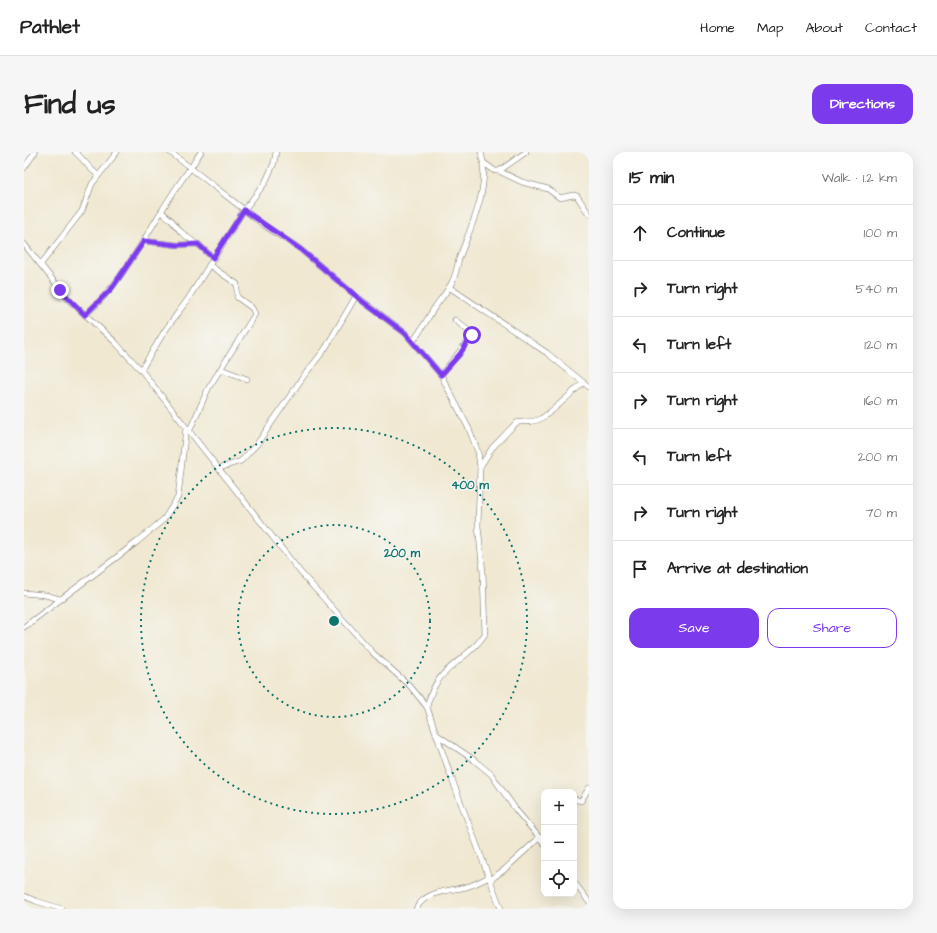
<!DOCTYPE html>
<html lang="en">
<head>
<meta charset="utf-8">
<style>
	body { margin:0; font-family:"Architects Daughter",sans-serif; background:#f6f6f6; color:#222 }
	.controls { position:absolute; right:12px; bottom:12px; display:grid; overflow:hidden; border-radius:8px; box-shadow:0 4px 16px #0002 }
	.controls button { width:36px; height:36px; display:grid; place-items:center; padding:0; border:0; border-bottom:1px solid #e0e0e0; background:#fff; color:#222; font:20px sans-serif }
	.stop { position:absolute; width:12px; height:12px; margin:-9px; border:3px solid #7c3aed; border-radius:50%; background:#fff }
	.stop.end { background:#7c3aed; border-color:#fff; box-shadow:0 1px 4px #0008 }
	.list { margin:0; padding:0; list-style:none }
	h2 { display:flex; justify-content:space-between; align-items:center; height:52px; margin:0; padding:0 16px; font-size:17px }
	h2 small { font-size:13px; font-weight:400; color:#767676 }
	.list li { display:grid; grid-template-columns:26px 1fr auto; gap:12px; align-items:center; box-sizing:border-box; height:56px; padding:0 16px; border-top:1px solid #e0e0e0 }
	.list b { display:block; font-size:15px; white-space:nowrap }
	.list em { font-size:13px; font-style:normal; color:#767676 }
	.actions { display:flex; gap:8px; padding:12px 16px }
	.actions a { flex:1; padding:9px 0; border:1px solid #7c3aed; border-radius:12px; text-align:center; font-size:14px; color:#7c3aed }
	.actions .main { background:#7c3aed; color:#fff }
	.icon { flex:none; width:22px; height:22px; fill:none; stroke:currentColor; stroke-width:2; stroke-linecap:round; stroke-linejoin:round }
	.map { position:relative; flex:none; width:565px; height:757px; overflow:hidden; border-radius:12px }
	header { display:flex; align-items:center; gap:24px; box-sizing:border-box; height:56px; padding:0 20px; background:#fff; border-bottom:1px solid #e0e0e0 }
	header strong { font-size:19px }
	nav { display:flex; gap:22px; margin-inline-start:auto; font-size:14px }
	.intro { display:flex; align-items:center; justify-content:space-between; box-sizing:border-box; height:96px; padding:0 24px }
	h1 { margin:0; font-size:28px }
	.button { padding:10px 18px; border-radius:12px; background:#7c3aed; color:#fff; font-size:14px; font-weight:700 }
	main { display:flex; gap:24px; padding:0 24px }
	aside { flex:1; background:#fff; border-radius:12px; box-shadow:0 4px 16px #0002 }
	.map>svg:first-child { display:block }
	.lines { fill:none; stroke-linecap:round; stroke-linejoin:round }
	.minor-casing { stroke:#706d65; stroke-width:6 }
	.minor { stroke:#fff; stroke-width:5 }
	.route { stroke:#7c3aed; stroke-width:5 }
	.ring { fill:none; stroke:#0f766e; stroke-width:2; stroke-dasharray:2 4 }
	.centre { fill:#0f766e; stroke:#f6f6f2; stroke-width:2 }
	.ring-label { font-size:12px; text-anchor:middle; font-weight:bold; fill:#0f766e; stroke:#f6f6f2; stroke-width:3; stroke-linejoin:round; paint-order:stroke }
</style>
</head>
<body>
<header>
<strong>Pathlet</strong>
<nav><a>Home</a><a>Map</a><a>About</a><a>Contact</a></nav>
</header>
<div class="intro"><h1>Find us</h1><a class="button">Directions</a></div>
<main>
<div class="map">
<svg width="565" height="757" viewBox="0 0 565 757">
	<rect width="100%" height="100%" fill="#f6f6f2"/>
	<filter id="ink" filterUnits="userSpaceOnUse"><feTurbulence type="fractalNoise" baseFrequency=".025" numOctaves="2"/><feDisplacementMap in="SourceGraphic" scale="8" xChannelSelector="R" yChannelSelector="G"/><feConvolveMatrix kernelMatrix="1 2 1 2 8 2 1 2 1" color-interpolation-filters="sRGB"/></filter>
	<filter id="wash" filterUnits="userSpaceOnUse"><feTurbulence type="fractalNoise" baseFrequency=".012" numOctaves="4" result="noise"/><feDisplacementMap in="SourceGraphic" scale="16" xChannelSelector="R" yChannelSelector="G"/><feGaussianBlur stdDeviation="0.9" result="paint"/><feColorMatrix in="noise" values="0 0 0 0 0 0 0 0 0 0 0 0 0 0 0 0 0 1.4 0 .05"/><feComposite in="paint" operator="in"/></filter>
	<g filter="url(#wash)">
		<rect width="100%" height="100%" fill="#f0e8d1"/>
	</g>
	<g filter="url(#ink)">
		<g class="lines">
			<!-- minor casing -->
			<g class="minor-casing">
				<g id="minor">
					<path d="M51,0c9,7 13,16 23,23"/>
					<path d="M146,0l95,74 35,23 56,47 49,37 36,42 28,54 9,23 2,15 -2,59 5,46 2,62c-20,30 -49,31 -58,73"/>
					<path d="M460,11l11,8h4l27,-19"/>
					<path d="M0,16l11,-16"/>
					<path d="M475,19l23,11 26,7 12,9 13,-3 4,1 12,18"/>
					<path d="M138,60l10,9 9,11 15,12"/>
					<path d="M120,89l33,4 21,-1 15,14"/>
					<path d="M0,92l45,56 45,41 27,29 160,203 72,80 37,33 17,21 23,67 51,135"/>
					<path d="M17,112l41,-53 10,-27 25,-32"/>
					<path d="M425,135l98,66 42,34"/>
					<path d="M61,163c46,-40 68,-98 104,-145 5,-6 7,-12 12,-18"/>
					<path d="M389,189c8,-10 13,-20 20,-31 6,-10 14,-17 19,-28 4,-7 5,-16 7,-23 12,-33 32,-72 22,-107"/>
					<path d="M197,217l26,10"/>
					<path d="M117,218l23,-38 24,-33 56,-89 21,-27 9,-20 2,-11"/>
					<path d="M417,223l30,-38v-4l-16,-13"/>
					<path d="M165,280l19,-43 47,-75 -3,-6 -15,-11v-13l-28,-19"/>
					<path d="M456,315l12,-19 24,-25c6,-3 15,1 24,-4 13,-7 31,-26 43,-36"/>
					<path d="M196,316l21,-7 16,-17 46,-67 22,-28 31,-53"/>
					<path d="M0,441l21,2 15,4"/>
					<path d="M0,475l113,-85 27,-23 14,-22 8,-69"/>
					<path d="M412,582l38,26 17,14 25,36 28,33"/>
					<path d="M550,647l7,2 8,-13"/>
					<path d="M466,728l14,-10 35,-32 5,-1"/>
					<path d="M550,730l15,20"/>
					<path d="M0,744l12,5 26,8"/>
					<path d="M392,757c9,-18 32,-18 50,-22 8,-2 15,-6 23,-10"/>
				</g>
			</g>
			<!-- minor -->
			<use href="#minor" class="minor"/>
		</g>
	</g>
	<g class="lines" filter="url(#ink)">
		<!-- route -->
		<path class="route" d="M36,138l25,25 27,-27 32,-47 33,4 21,-1 15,14 31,-48 56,39 62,52 43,32 36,42 19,-21 12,-19"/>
	</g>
	<!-- distance rings -->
	<g class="ring">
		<circle cx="310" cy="469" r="96"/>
		<circle cx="310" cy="469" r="193"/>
	</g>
	<circle cx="310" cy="469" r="6" class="centre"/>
	<g class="ring-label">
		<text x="446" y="337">400 m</text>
		<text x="378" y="405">200 m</text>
	</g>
</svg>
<div class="controls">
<button>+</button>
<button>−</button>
<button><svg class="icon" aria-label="locate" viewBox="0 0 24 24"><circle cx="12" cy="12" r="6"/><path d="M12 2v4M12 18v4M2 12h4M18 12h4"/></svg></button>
</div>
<div class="stop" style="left:448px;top:183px"></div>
<div class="stop end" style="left:36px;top:138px"></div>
</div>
<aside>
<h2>15 min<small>Walk · 1.2 km</small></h2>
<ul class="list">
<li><svg class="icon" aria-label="ahead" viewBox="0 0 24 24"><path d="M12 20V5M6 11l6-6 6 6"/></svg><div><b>Continue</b></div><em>100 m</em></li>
<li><svg class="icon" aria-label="right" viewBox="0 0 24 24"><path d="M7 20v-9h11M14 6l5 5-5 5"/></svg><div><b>Turn right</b></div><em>540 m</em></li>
<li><svg class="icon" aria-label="left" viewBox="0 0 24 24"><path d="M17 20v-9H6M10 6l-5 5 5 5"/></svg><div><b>Turn left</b></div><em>120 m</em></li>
<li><svg class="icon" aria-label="right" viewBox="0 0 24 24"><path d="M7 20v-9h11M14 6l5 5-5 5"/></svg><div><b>Turn right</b></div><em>160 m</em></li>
<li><svg class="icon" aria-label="left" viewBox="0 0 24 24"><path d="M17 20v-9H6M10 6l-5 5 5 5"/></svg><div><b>Turn left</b></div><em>200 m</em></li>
<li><svg class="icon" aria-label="right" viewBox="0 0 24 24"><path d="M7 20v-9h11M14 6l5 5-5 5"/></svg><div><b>Turn right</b></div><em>70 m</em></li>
<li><svg class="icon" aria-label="arrive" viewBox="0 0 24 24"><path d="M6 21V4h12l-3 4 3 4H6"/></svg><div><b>Arrive at destination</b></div></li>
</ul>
<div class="actions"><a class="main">Save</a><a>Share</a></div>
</aside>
</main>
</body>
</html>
